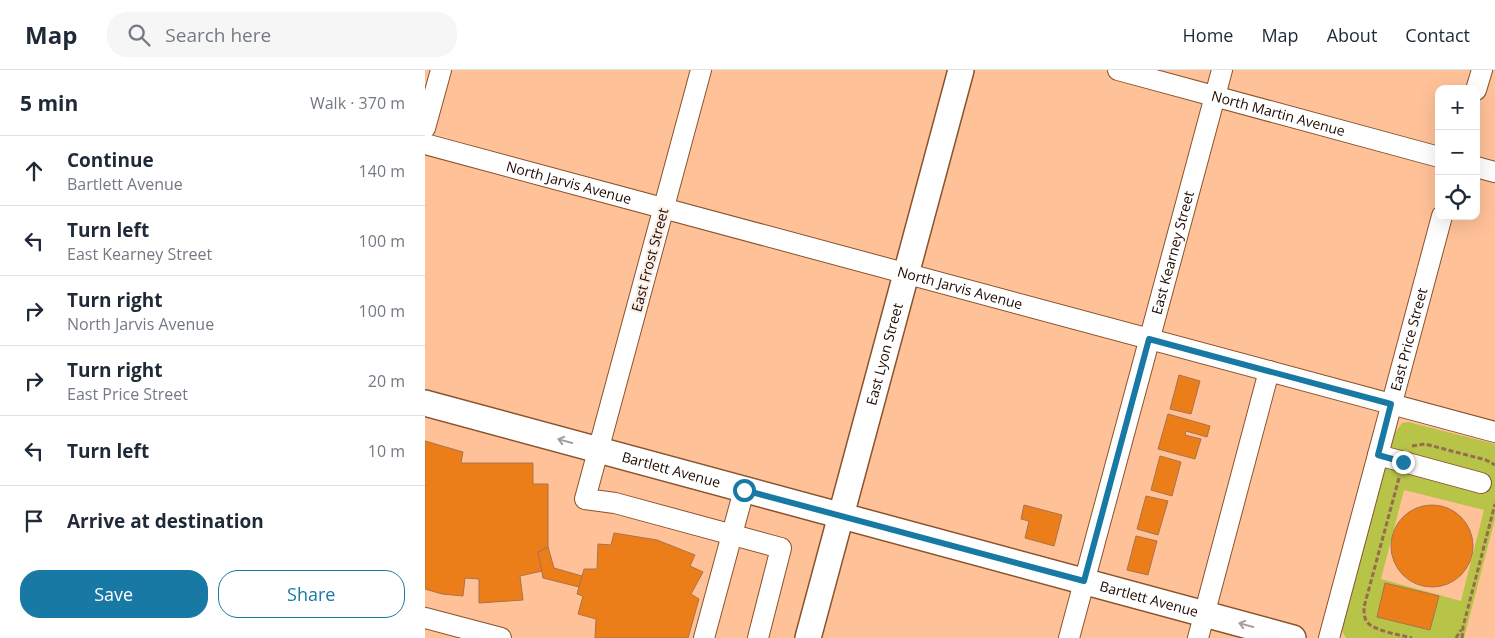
<!DOCTYPE html>
<html lang="en">
<head>
<meta charset="utf-8">
<style>
	body { margin:0; font-family:"Open Sans",sans-serif; background:#f6f6f7; color:#1f2937 }
	.controls { position:absolute; right:15px; top:15px; display:grid; overflow:hidden; border-radius:10px; box-shadow:0 5px 20px #0002 }
	.controls button { width:45px; height:45px; display:grid; place-items:center; padding:0; border:0; border-bottom:1px solid #e0e1e3; background:#fff; color:#1f2937; font:25px sans-serif }
	.stop { position:absolute; width:15px; height:15px; margin:-11px; border:4px solid #1879a5; border-radius:50%; background:#fff }
	.stop.end { background:#1879a5; border-color:#fff; box-shadow:0 1px 5px #0008 }
	.list { margin:0; padding:0; list-style:none }
	h2 { display:flex; justify-content:space-between; align-items:center; height:65px; margin:0; padding:0 20px; font-size:21px }
	h2 small { font-size:16px; font-weight:400; color:#747a83 }
	.list li { display:grid; grid-template-columns:32px 1fr auto; gap:15px; align-items:center; box-sizing:border-box; height:70px; padding:0 20px; border-top:1px solid #e0e1e3 }
	.list b { display:block; font-size:19px; white-space:nowrap }
	.list p { margin:0; font-size:16px; white-space:nowrap; color:#747a83 }
	.list em { font-size:16px; font-style:normal; color:#747a83 }
	.actions { display:flex; gap:10px; padding:15px 20px }
	.actions a { flex:1; padding:11px 0; border:1px solid #1879a5; border-radius:20px; text-align:center; font-size:18px; color:#1879a5 }
	.actions .main { background:#1879a5; color:#fff }
	.icon { flex:none; width:28px; height:28px; fill:none; stroke:currentColor; stroke-width:2; stroke-linecap:round; stroke-linejoin:round }
	.map { position:relative; flex:none; width:1070px; height:568px; overflow:hidden }
	header { display:flex; align-items:center; gap:30px; box-sizing:border-box; height:70px; padding:0 25px; background:#fff; border-bottom:1px solid #e0e1e3 }
	header strong { font-size:24px }
	nav { display:flex; gap:28px; margin-inline-start:auto; font-size:18px }
	.search { width:350px; height:45px; background:#f6f6f7; display:flex; align-items:center; gap:12px; box-sizing:border-box; padding:0 18px; border-radius:20px; color:#747a83; font-size:19px }
	main { display:flex }
	aside { flex:1; background:#fff }
	.map>svg:first-child { display:block }
	.green { fill:#b7c448; fill-rule:evenodd }
	.building { fill:#ec7e1a; stroke:#aa724a }
	.lines { fill:none; stroke-linecap:round; stroke-linejoin:round }
	.minor-casing { stroke:#89532c; stroke-width:22 }
	.major-casing { stroke:#89532c; stroke-width:28 }
	.path { stroke:#966b51; stroke-width:3; stroke-dasharray:5 2.5; stroke-linecap:butt }
	.minor { stroke:#fff; stroke-width:20 }
	.major { stroke:#fff; stroke-width:25 }
	.oneway { stroke:#a59d99 }
	.route { stroke:#1879a5; stroke-width:6 }
	.labels { text-anchor:middle; stroke-width:4.5; stroke-linejoin:round; paint-order:stroke }
	.street-label { font-size:14px; fill:#1e0900; stroke:#fbeee6 }
</style>
</head>
<body>
<header>
<strong>Map</strong>
<div class="search"><svg class="icon" aria-label="search" viewBox="0 0 24 24"><circle cx="10" cy="10" r="6"/><path d="M15 15l6 6"/></svg>Search here</div>
<nav><a>Home</a><a>Map</a><a>About</a><a>Contact</a></nav>
</header>
<main>
<aside>
<h2>5 min<small>Walk · 370 m</small></h2>
<ul class="list">
<li><svg class="icon" aria-label="ahead" viewBox="0 0 24 24"><path d="M12 20V5M6 11l6-6 6 6"/></svg><div><b>Continue</b><p>Bartlett Avenue</p></div><em>140 m</em></li>
<li><svg class="icon" aria-label="left" viewBox="0 0 24 24"><path d="M17 20v-9H6M10 6l-5 5 5 5"/></svg><div><b>Turn left</b><p>East Kearney Street</p></div><em>100 m</em></li>
<li><svg class="icon" aria-label="right" viewBox="0 0 24 24"><path d="M7 20v-9h11M14 6l5 5-5 5"/></svg><div><b>Turn right</b><p>North Jarvis Avenue</p></div><em>100 m</em></li>
<li><svg class="icon" aria-label="right" viewBox="0 0 24 24"><path d="M7 20v-9h11M14 6l5 5-5 5"/></svg><div><b>Turn right</b><p>East Price Street</p></div><em>20 m</em></li>
<li><svg class="icon" aria-label="left" viewBox="0 0 24 24"><path d="M17 20v-9H6M10 6l-5 5 5 5"/></svg><div><b>Turn left</b></div><em>10 m</em></li>
<li><svg class="icon" aria-label="arrive" viewBox="0 0 24 24"><path d="M6 21V4h12l-3 4 3 4H6"/></svg><div><b>Arrive at destination</b></div></li>
</ul>
<div class="actions"><a class="main">Save</a><a>Share</a></div>
</aside>
<div class="map">
<svg width="1070" height="568" viewBox="0 0 1070 568">
	<rect width="100%" height="100%" fill="#ffc198"/>
	<!-- green -->
	<path class="green" d="M983,352l87,22v75l-31,119h-118l-4,-7 1,-7 52,-191 7,-10zM979,420l80,20 -23,91 -80,-22z"/>
	<!-- building -->
	<g class="building">
		<path d="M754,305l21,6 -9,33 -21,-5z"/>
		<path d="M743,344l42,12 -3,11 -21,-6 -1,4 16,4 -6,20 -37,-10z"/>
		<path d="M0,371l38,11 -2,11h72v21h15v63l-10,5 4,19 -22,5 3,24 -44,3v-24l-14,-1 -2,18 -21,-2 -17,-5z"/>
		<path d="M735,386l21,6 -9,34 -21,-6z"/>
		<path d="M721,426l22,5 -10,34 -21,-6z"/>
		<circle cx="1007" cy="476" r="41"/>
		<path d="M599,435l38,10 -8,31 -29,-8 4,-17 -8,-2z"/>
		<path d="M189,463l43,7 38,15 -5,11 13,6 -12,22 8,5 -11,39h-93l1,-19 -18,-5 5,-18 -6,-2 7,-25h13l1,-25 13,1z"/>
		<path d="M711,466l21,5 -9,34 -21,-5z"/>
		<path d="M123,477l6,21 28,8 -3,11 -36,-9 -5,-26z"/>
		<path d="M960,513l54,13 -9,34 -53,-13z"/>
	</g>
	<g class="lines">
		<!-- minor casing -->
		<g class="minor-casing">
			<g id="minor">
				<path d="M276,0l-116,429 30,4 166,45 -23,90"/>
				<path id="s1" d="M693,0l321,87"/>
				<path d="M1051,20l6,-20"/>
				<path d="M0,58l16,-58"/>
				<path id="s2" d="M0,74l1070,288"/>
				<path d="M1051,97l19,5"/>
				<path d="M953,385l103,28"/>
				<path d="M0,548l76,20"/>
				<path d="M279,568l40,-148"/>
				<path id="s3" d="M644,568l153,-568"/>
				<path d="M773,568l71,-267"/>
				<path id="s4" d="M904,568l113,-422"/>
			</g>
		</g>
		<!-- major casing -->
		<g class="major-casing">
			<g id="major">
				<path id="s5" d="M0,333l868,235"/>
				<path id="s6" d="M383,568l153,-568"/>
			</g>
		</g>
		<!-- path -->
		<g class="path">
			<path d="M987,376l13,-2 61,16 9,5"/>
			<path d="M974,408l-35,129c0,5 0,11 3,15 7,9 34,13 45,16"/>
			<path d="M1031,568l5,-8"/>
			<path d="M1037,568l1,-11 32,-123"/>
		</g>
		<!-- minor -->
		<use href="#minor" class="minor"/>
		<!-- major -->
		<use href="#major" class="major"/>
	</g>
	<!-- one-way arrows -->
	<defs><path id="oneway-shaft" d="M-6 0H5M1.5-3L5.5 0L1.5 3" fill="none" stroke-width="1.6" stroke-linecap="round" stroke-linejoin="round" transform="scale(1.25)"/></defs>
	<g class="oneway">
		<use href="#oneway-shaft" transform="translate(140 371) rotate(-165)"/>
		<use href="#oneway-shaft" transform="translate(821 555) rotate(-165)"/>
	</g>
	<g class="lines">
		<!-- route -->
		<path class="route" d="M319,420l340,91 65,-242 242,65 -13,51 25,7"/>
	</g>
	<g class="labels">
		<!-- street labels -->
		<g class="street-label">
			<text dy="5" stroke="none"><textPath href="#s1" startOffset="166">North Martin Avenue</textPath></text>
			<text dy="5" stroke="none"><textPath href="#s2" startOffset="149">North Jarvis Avenue</textPath></text>
			<text dy="5" stroke="none"><textPath href="#s3" startOffset="399">East Kearney Street</textPath></text>
			<text transform="translate(225 190) rotate(-75)" y="5">East Frost Street</text>
			<text dy="5" stroke="none"><textPath href="#s2" startOffset="554">North Jarvis Avenue</textPath></text>
			<text dy="5" stroke="none"><textPath href="#s4" startOffset="309">East Price Street</textPath></text>
			<text dy="5" stroke="none"><textPath href="#s6" startOffset="294">East Lyon Street</textPath></text>
			<text dy="5" stroke="none"><textPath href="#s5" startOffset="255">Bartlett Avenue</textPath></text>
			<text dy="5" stroke="none"><textPath href="#s5" startOffset="750">Bartlett Avenue</textPath></text>
		</g>
	</g>
</svg>
<div class="controls">
<button>+</button>
<button>−</button>
<button><svg class="icon" aria-label="locate" viewBox="0 0 24 24"><circle cx="12" cy="12" r="6"/><path d="M12 2v4M12 18v4M2 12h4M18 12h4"/></svg></button>
</div>
<div class="stop" style="left:319px;top:420px"></div>
<div class="stop end" style="left:978px;top:392px"></div>
</div>
</main>
</body>
</html>
